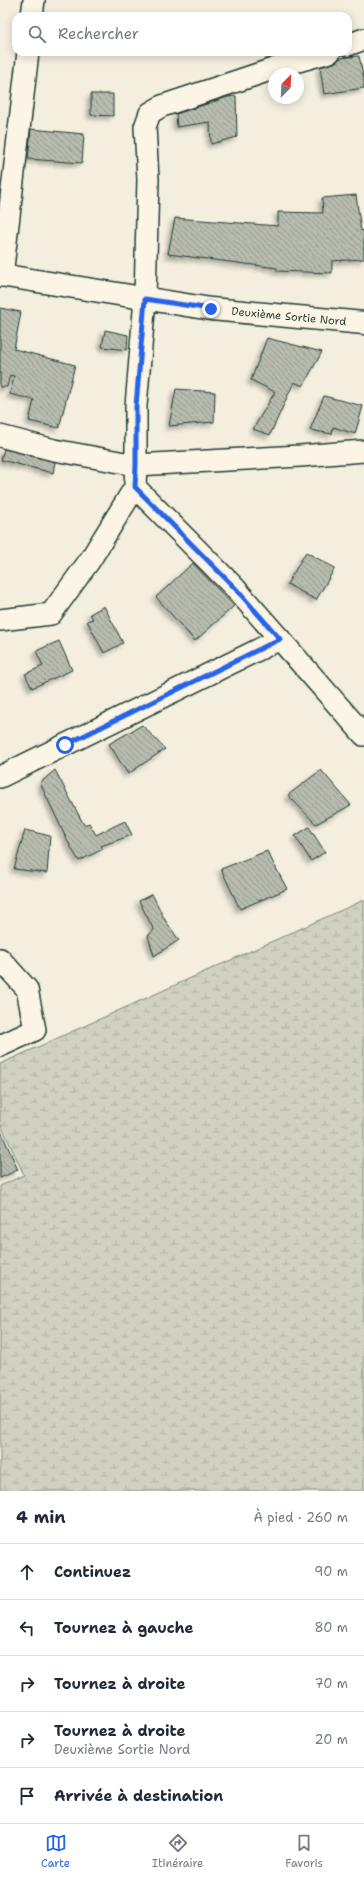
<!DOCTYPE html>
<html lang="fr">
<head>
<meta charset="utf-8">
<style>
	body { margin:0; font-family:"Shantell Sans",sans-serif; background:#f6f6f7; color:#1f2937 }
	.compass { position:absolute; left:268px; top:68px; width:36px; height:36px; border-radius:50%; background:#fff; box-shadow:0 2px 10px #0003; rotate:24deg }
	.stop { position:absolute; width:12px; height:12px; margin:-9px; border:3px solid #2563eb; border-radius:50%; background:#fff }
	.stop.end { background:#2563eb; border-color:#fff; box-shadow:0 1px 4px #0008 }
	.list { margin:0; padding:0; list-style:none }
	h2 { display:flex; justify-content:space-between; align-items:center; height:52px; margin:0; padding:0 16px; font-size:17px }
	h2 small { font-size:13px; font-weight:400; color:#747a83 }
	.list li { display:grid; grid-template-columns:26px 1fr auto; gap:12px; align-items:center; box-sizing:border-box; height:56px; padding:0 16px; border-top:1px solid #e0e1e3 }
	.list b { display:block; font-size:15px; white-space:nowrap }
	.list p { margin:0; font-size:13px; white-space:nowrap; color:#747a83 }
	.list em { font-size:13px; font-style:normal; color:#747a83 }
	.icon { flex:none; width:22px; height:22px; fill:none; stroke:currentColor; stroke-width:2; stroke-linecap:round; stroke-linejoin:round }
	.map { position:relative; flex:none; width:364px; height:1491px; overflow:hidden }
	.search { position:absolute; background:#fff; box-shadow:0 2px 10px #0003; left:12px; right:12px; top:12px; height:44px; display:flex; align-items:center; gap:10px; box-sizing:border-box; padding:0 14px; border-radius:12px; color:#747a83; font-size:15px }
	.sheet { height:332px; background:#fff }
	nav { display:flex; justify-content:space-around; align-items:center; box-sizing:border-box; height:56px; border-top:1px solid #e0e1e3; background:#fff; font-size:11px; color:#747a83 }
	nav a { display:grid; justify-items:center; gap:2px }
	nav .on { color:#2563eb }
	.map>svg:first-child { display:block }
	.wetland { fill:url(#wetland-marsh); stroke:#78877b }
	.building { fill:url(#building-back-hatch); stroke:#1f3d34; filter:url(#shadow) }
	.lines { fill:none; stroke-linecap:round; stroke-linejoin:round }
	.street-casing { stroke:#1f3d34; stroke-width:24 }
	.primary-casing { stroke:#1f3d34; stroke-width:25 }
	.street { stroke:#fcf5e5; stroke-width:21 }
	.primary { stroke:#fcf5e5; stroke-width:22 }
	.route { stroke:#2563eb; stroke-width:5 }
	.labels { text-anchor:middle; stroke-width:3.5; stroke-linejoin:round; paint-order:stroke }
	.street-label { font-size:11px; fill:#1f3d34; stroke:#fcf5e5 }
</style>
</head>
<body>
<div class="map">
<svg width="364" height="1491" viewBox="0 0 364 1491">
	<defs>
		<pattern id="wetland-marsh" width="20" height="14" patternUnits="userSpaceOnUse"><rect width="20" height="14" fill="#d0d1c2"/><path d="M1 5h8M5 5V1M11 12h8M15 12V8" fill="none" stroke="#b2b4a7"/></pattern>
		<pattern id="building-back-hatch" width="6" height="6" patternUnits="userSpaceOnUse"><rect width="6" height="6" fill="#b8bcae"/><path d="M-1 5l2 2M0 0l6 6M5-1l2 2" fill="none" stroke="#959a8e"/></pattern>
		<filter id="shadow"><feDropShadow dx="-3.5" dy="3.5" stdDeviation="2" flood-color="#0004"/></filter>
	</defs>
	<rect width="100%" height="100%" fill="#f3eede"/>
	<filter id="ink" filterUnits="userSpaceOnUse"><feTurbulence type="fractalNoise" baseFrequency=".025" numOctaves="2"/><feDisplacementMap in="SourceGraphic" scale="8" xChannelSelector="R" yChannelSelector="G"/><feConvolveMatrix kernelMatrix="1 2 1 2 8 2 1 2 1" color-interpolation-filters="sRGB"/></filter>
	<g filter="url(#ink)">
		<!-- wetland -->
		<path class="wetland" d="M364,900v591h-364v-305l24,-11 -24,-52v-59z"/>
		<!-- building -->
		<g class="building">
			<path d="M359,56l5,24v8l-40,6 -4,-27 14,-4 6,-5z"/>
			<path d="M91,94h22v22l-22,-1z"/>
			<path d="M236,96l1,41 -26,7 -1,-22 -33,5 -1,-13 52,-17z"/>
			<path d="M31,129l53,5 -2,29 -54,-4z"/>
			<path d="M356,195l5,36 3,-1v29l-32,2v12l-55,-2v-3l-109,-14 7,-36 103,8v-14l45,1 -1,-15z"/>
			<path d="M0,308l21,4 -7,37 61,16 -16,63 -30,-7 5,-21 -24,-6 4,-18 -4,-1 -3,12h-7z"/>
			<path d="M105,330l23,5 -1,15 -25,-3z"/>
			<path d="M267,338l55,14 -19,34 -9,-4 -24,53 -17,-6 22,-37 -24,-12z"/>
			<path d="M176,389l39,3 -1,30 -45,4z"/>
			<path d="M324,396l39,10 -8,28 -22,-7 -1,7 -22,-4z"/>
			<path d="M4,449l51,13 -2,11 -52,-13z"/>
			<path d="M306,552l29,16 -19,32 -29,-16z"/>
			<path d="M193,563l41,43 -39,35 -39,-44z"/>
			<path d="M104,606l19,37 -19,10 -17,-32 6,-2 -3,-5z"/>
			<path d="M59,641l13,29 -40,18 -7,-14 18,-8 -7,-15z"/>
			<path d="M142,725l23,24 -37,25 -19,-30z"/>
			<path d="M55,770l29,55 5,-2 7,12 29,-14 7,14 -31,11 2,3 -24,12 -11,-19 -28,-59z"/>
			<path d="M321,770l30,35 -35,19 -28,-29z"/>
			<path d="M309,827l16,25 -14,9 -16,-25z"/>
			<path d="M25,830l25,6 -3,37 -33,-4z"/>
			<path d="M267,851l20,38 -47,20 -19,-40z"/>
			<path d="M152,894l13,26 14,20 -25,16 -6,-20 6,-6 -15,-29z"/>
			<path d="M0,1129l18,41 -18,8z"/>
		</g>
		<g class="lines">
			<!-- street casing -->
			<g class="street-casing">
				<g id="street">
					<path d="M32,16l2,-16"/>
					<path d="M348,45l16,-6"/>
					<path d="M2,276l26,-224"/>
					<path d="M0,436l54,14 82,15 164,-9 64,-5"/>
					<path d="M135,487l100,101 129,147"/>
					<path d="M0,620l51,-6 39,-54 45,-73 1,-22v-59l9,-107 3,-120 -3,-52 5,-14 12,-7 126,-42 42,-12"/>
					<path d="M0,777l280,-138"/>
					<path d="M0,959l27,30 8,41 -35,16"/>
				</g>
			</g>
			<!-- primary casing -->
			<g class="primary-casing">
				<g id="primary">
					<path id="s1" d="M0,275l211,34 153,14"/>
				</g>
			</g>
			<!-- street -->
			<use href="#street" class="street"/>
			<!-- primary -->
			<use href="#primary" class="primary"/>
		</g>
	</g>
	<g class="lines" filter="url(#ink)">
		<!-- route -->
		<path class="route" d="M65,745l215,-106 -45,-51 -100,-101 1,-22v-59l9,-107 66,10"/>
	</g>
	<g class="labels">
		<!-- street labels -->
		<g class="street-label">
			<text dy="4" stroke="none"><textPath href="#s1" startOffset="292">Deuxième Sortie Nord</textPath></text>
		</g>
	</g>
</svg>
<svg class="compass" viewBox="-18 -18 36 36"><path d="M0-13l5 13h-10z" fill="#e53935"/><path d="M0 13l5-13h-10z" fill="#747a83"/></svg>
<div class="stop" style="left:65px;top:745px"></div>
<div class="stop end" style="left:211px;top:309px"></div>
<div class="search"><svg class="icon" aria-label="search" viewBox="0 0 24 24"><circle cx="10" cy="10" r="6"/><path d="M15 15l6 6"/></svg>Rechercher</div>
</div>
<section class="sheet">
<h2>4 min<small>À pied · 260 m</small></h2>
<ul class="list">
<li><svg class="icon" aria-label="ahead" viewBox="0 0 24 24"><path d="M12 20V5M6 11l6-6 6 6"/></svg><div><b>Continuez</b></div><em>90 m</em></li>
<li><svg class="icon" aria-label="left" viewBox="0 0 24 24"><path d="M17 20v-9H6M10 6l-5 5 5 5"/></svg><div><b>Tournez à gauche</b></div><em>80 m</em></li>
<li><svg class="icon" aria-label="right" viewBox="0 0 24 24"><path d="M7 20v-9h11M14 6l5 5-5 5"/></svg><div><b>Tournez à droite</b></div><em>70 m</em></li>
<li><svg class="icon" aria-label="right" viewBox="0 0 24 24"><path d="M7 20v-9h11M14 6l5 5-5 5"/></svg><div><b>Tournez à droite</b><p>Deuxième Sortie Nord</p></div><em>20 m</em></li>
<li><svg class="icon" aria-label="arrive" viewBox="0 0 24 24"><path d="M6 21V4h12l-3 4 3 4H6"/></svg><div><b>Arrivée à destination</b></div></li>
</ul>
</section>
<nav>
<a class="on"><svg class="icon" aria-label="map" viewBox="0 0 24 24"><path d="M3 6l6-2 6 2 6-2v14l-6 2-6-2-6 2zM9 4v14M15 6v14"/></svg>Carte</a>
<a><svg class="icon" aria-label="directions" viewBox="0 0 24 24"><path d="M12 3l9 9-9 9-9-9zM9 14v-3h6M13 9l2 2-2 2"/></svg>Itinéraire</a>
<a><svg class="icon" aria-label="saved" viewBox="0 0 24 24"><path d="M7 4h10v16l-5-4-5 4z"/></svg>Favoris</a>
</nav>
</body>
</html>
